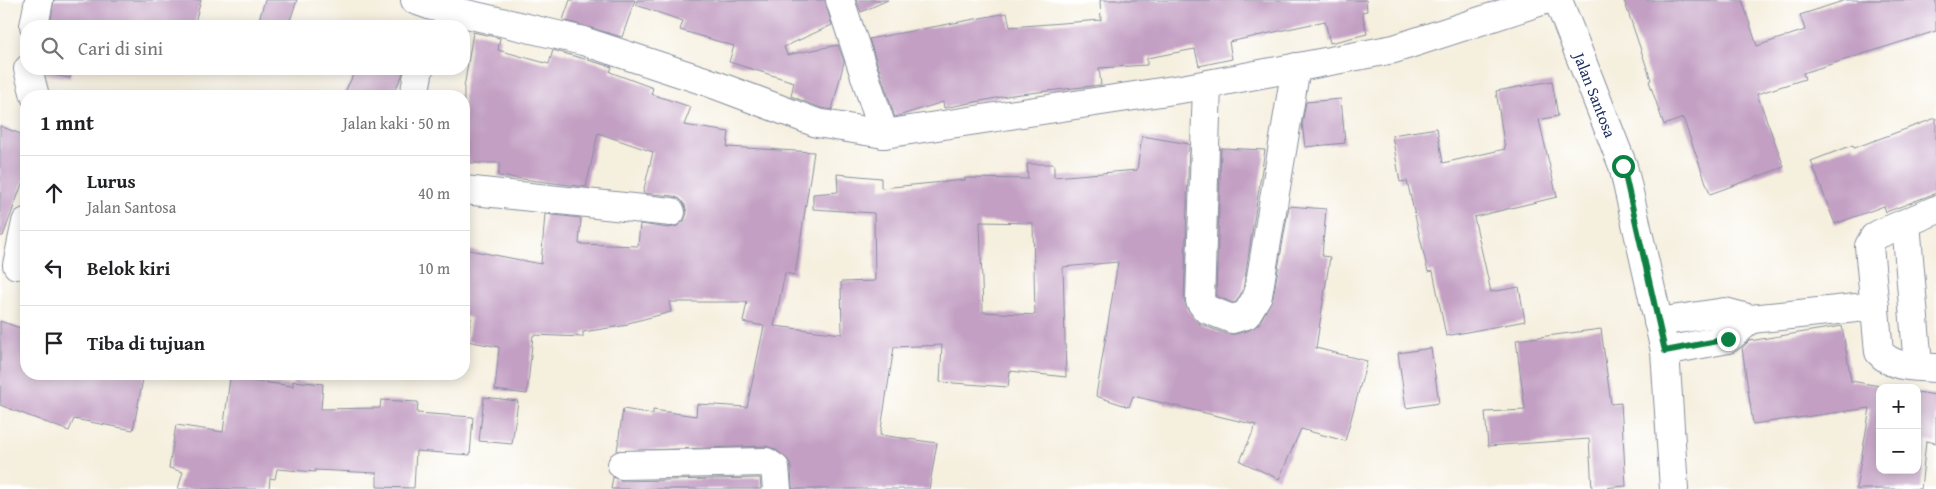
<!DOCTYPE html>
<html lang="id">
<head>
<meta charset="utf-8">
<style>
	body { margin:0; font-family:"Gentium Book Plus",serif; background:#f6f6f6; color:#202124 }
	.controls { position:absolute; right:15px; bottom:15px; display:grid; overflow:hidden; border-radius:10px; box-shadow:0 2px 12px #0003 }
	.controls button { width:45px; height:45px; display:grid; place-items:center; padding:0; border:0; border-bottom:1px solid #e0e0e0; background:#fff; color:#202124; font:25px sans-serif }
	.stop { position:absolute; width:15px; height:15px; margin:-11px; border:4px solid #0b8043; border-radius:50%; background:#fff }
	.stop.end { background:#0b8043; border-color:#fff; box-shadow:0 1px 5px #0008 }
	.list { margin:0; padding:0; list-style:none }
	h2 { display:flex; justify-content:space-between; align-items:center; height:65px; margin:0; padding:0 20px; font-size:21px }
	h2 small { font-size:16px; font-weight:400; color:#757577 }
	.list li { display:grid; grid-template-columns:32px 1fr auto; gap:15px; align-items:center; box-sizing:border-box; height:75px; padding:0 20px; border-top:1px solid #e0e0e0 }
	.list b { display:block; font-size:19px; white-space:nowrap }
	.list p { margin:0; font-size:16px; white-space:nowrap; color:#757577 }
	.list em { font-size:16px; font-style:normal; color:#757577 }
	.icon { flex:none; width:28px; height:28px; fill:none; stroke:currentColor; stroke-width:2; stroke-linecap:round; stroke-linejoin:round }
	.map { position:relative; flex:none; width:1936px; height:489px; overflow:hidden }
	.search { position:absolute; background:#fff; box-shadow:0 2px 12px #0003; left:20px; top:20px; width:450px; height:55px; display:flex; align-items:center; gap:12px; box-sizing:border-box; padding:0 18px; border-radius:20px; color:#757577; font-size:19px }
	.panel { position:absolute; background:#fff; box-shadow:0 2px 12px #0003; left:20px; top:90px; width:450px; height:290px; border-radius:20px }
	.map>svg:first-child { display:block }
	.building { fill:#c29fc3; fill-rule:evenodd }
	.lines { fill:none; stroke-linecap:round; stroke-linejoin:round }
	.minor-casing { stroke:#888f9e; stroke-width:30 }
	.minor { stroke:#fff; stroke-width:28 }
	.route { stroke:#0b8043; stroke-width:6 }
	.labels { text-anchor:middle; stroke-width:5; stroke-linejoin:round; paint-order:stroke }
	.street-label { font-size:16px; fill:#1b2f5e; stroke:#fff }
</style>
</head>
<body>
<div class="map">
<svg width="1936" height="489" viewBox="0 0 1936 489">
	<rect width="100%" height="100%" fill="#fff"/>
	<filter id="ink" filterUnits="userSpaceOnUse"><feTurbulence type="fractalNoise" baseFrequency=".02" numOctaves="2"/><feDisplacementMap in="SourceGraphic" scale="10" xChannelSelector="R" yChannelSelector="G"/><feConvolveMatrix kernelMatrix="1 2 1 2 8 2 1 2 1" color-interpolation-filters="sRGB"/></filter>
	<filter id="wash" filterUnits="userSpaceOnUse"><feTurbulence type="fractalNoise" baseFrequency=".0096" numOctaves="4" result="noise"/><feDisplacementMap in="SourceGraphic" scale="20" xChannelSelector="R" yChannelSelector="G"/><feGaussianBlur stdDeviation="1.12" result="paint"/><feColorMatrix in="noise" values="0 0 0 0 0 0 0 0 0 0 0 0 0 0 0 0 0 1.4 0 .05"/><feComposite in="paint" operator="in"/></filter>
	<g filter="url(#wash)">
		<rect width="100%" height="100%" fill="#f5efde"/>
		<g id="blocks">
			<!-- building -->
			<g class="building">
				<path d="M54,0h147l-7,26h-144z"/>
				<path d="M265,0h32l-9,26h-31z"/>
				<path d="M570,0h65l-13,37 -59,-17z"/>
				<path d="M637,0h188l7,25 -48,22 3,8 51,-10 6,17 -12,48 -11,-2 -30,-12 3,-14 -65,-20 5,-16 -54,-16 3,-9 -47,-16z"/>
				<path d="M856,0h32l-27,12z"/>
				<path d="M1100,0h266l1,11 -5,1 5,22 -37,9 -5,-22 -96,21 3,17 -33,7 -4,-17 -48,9v7l-48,3 2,17 -89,10 -68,13 -1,-6 -48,15 -26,-78 138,-26 3,14 91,-7z"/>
				<path d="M1624,0h118l15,46 48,-16 -5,-15 46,-15h90v31l-133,42 2,6 -48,15 27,73 -74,27 -27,-76 -19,7 -15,-44 2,-1z"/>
				<path d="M473,32l27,6 -2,12 51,14 4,-14 59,17 -2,5 43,16 -2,6 40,13 -7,18 45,7 -2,15 87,5 -19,123 -10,-2 -11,53 68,8 -1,-52 34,-1 -1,-68 -61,-4v-15l25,-2 -1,-18 44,4v10l84,-8v-2l63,1 -1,-15h27v13l83,-7 5,-34 47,8 -5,156 4,10 12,14 26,10h10l14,-4 9,-6 14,-26 16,-92 37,3 -4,47 8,1 -14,91 51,13 -22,80 -44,-12 -22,50 -39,-18 16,-36 -123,-29 -4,11 -33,-11 22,-134 -55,5 3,110 -56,-6 -2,16 -68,-5 2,-37 -48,2 -14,88 57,8 -8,46h-137l-1,-22 -3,-7 -13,-11 -9,-3 -149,5 6,-42 30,5v-4l43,6 1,-12 50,3 17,-81 -21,-4 4,-20h-78l2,10 -43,11v2l-45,7v5l-50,-2 -6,59 -32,-4 4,-43 -32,-6 4,-23 -7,-2v-67l77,15 4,-50 36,4 -2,26 59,2 2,-22 29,4 8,-2 7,-5 3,-8 -2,-8 -5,-6 -7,-3 -30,-3 10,-41 -55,-19 -12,54 -88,-11 2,-13h-36v-75zM980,222l53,1 2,92 -52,-3z"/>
				<path d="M44,69h27l-1,9 -25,-4z"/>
				<path d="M356,69h47l-1,7 -10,20h-49z"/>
				<path d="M1552,81l6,35 -19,4 18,77 -83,20 17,75 28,-5 6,34 -79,15 -13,-65 -5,1 -21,-91 -7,1 -8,-47 45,-7 6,35 62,-14 -9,-58z"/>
				<path d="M1341,99l4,44 -40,4 -3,-24 4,-21z"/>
				<path d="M1936,118v75l-50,19 -2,-6 -49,18 -24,-63 42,-16 1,3z"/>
				<path d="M0,126l26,10v37l-23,63h-3z"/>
				<path d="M1221,148l44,2 -22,140 -7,12 -3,1 -17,-7z"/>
				<path d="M0,321l26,9v44h118l-11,56 -59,-11 -5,12 -69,-26z"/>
				<path d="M1842,326l9,55 40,7h-11v82h37v-78l19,3v48l-10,-2 -5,48h-65l14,-81 -117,16 -11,-76 7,-7z"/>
				<path d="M1601,329l10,75 10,-1 5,83 -34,3 -3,-50 -101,7 -3,-34 40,-2 -9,-70z"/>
				<path d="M1431,348l8,55 -33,5 -8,-55z"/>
				<path d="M230,378l63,8v-5l30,3 -2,25 59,-1 1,-8 37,2 -1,11 56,4 -3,38 -54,-4 -2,37 -37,-1v-14l-62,-3v2l-38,-3 -2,10 -5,-1 -1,11h-91l5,-17 -14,-4 7,-43 47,7z"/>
				<path d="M484,397l34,4 -6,43 -33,-3z"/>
				<path d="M613,477l9,4 138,-3 1,11h-150z"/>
			</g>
		</g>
	</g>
	<g filter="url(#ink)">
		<use href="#blocks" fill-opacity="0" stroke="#888f9e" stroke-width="1"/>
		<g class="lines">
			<!-- minor casing -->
			<g class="minor-casing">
				<g id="minor">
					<path d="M415,0l17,6 151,35 122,40 112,42 67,11 303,-46 207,-39 151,-49"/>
					<path d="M840,0l44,134"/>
					<path id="s1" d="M1558,0l65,166 42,185 9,138"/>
					<path d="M34,26l5,-26"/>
					<path d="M28,69l7,27"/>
					<path d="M1207,85l-7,216 6,8 26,10 14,-4 12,-20 38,-228"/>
					<path d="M414,96l5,-27"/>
					<path d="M464,190l207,22"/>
					<path d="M1936,210l-57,24 -5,3 -5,9 10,106c15,17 36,14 57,16"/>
					<path d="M1906,223l12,143"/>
					<path d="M17,265l9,-43"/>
					<path d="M1658,322l67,-10 26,7 124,-13"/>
					<path d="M1665,351l63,-12 23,-20"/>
					<path d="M622,465l144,-3 9,6 2,21"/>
				</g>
			</g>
			<!-- minor -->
			<use href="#minor" class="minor"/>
		</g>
	</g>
	<g class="lines" filter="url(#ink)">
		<!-- route -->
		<path class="route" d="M1623,166l42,185 63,-12"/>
	</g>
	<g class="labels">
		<!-- street labels -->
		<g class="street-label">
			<text dy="6" stroke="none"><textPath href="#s1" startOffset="102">Jalan Santosa</textPath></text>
		</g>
	</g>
</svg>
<div class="controls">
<button>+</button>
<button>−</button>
</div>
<div class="stop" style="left:1623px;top:166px"></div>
<div class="stop end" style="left:1728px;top:339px"></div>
<div class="search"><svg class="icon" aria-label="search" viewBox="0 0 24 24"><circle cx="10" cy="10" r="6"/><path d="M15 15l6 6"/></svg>Cari di sini</div>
<section class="panel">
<h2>1 mnt<small>Jalan kaki · 50 m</small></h2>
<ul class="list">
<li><svg class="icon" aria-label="ahead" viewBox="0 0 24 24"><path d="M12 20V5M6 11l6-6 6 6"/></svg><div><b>Lurus</b><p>Jalan Santosa</p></div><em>40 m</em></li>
<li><svg class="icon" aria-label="left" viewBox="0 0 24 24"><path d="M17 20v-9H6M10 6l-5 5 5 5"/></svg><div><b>Belok kiri</b></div><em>10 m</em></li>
<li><svg class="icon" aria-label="arrive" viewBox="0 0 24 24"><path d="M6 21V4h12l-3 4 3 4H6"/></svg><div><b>Tiba di tujuan</b></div></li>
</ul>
</section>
</div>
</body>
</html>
